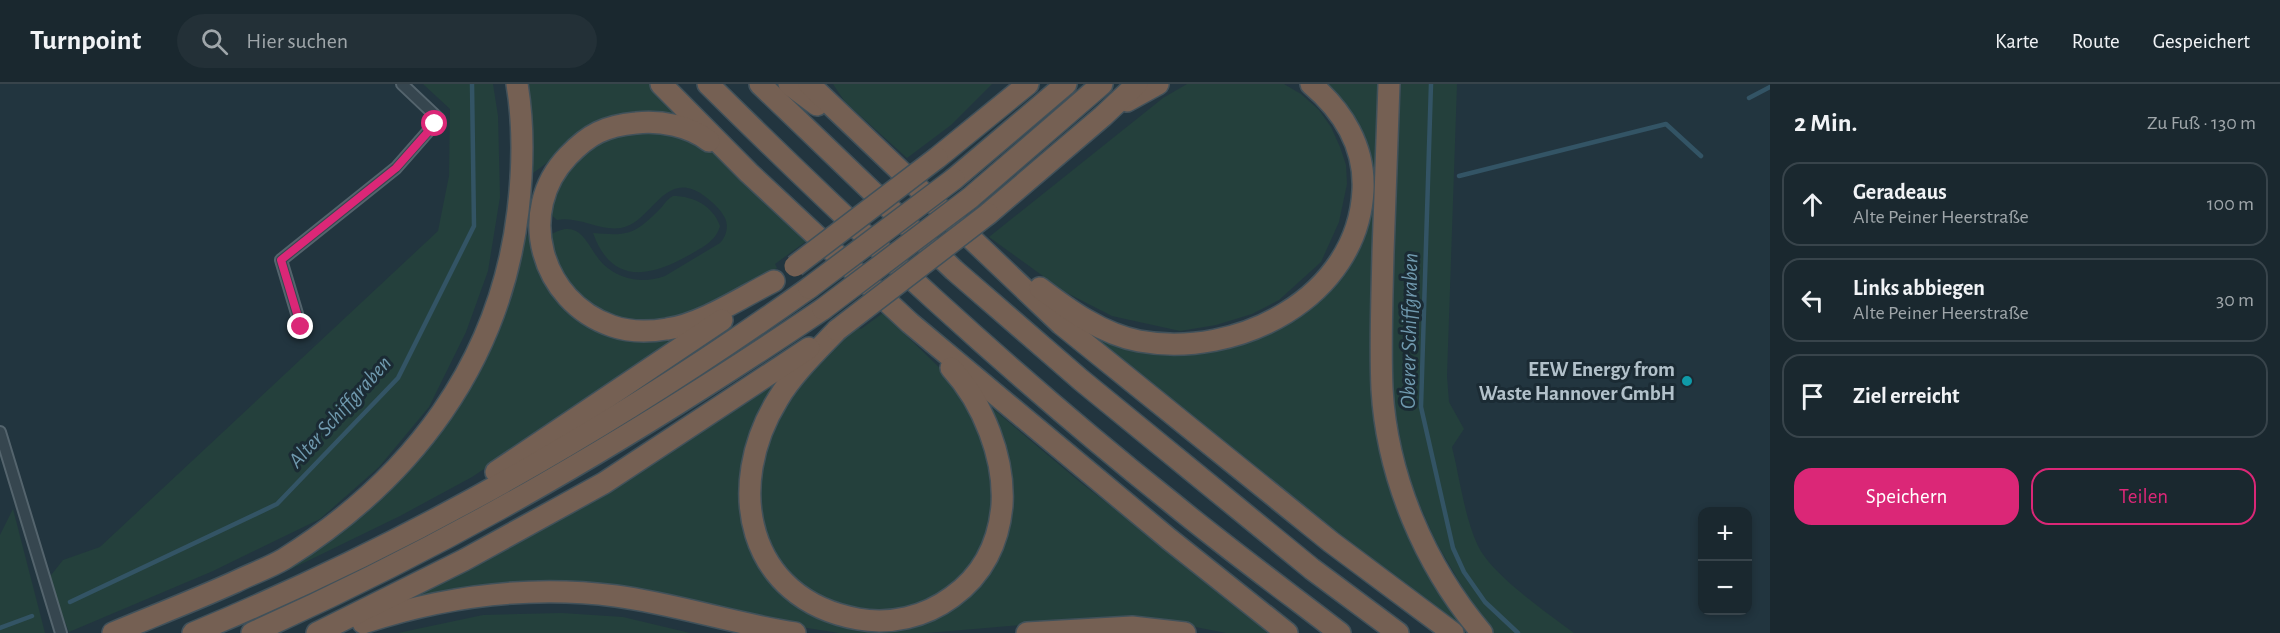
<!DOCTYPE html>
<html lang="de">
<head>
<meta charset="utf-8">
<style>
	body { margin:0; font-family:"Alegreya Sans",sans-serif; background:#233037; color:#f1f3f6 }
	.controls { position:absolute; right:18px; bottom:18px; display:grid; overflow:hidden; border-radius:12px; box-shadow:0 3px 9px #0003 }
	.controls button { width:54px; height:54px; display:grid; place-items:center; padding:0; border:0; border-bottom:2px solid #38444b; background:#1a282f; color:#f1f3f6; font:30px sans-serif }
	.stop { position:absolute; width:18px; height:18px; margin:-14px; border:4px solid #db2777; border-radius:50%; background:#fff }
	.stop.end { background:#db2777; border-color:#fff; box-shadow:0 2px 6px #0008 }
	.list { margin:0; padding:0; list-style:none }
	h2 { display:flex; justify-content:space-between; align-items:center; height:78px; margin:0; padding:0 24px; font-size:26px }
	h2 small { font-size:20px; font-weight:400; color:#9fa6aa }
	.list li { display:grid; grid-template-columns:39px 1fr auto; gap:18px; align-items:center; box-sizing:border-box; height:84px; margin:0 12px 12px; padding:0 12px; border:2px solid #38444b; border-radius:18px }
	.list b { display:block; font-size:22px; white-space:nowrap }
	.list p { margin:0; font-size:20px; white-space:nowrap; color:#9fa6aa }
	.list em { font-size:20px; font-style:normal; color:#9fa6aa }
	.actions { display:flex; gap:12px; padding:18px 24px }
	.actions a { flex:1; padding:14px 0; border:2px solid #db2777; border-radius:18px; text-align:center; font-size:21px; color:#db2777 }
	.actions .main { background:#db2777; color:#fff }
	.icon { flex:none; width:33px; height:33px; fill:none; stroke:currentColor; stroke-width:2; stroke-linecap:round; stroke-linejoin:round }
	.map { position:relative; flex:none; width:1770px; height:549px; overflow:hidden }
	header { display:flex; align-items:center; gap:36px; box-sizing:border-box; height:84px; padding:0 30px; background:#1a282f; border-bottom:2px solid #38444b }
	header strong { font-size:28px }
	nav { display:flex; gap:33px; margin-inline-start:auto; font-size:21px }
	.search { width:420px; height:54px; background:#233037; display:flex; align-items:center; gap:15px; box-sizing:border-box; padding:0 21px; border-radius:33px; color:#9fa6aa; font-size:22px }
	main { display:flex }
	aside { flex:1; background:#1a282f }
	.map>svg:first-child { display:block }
	.green { fill:#24403c }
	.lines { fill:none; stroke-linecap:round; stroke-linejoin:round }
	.stream { stroke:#335465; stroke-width:4.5 }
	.minor-casing { stroke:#54646d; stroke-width:14 }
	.motorway-casing { stroke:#41515a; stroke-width:24 }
	.minor { stroke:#36464f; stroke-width:10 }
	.motorway { stroke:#756053; stroke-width:21 }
	.motorway-bridge-casing { stroke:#41515a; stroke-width:24; stroke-linecap:butt }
	.motorway-bridge { stroke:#756053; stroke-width:21 }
	.route { stroke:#db2777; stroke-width:8 }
	.culture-dot { fill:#0f9aa8; stroke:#1b2b34; stroke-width:2 }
	.labels { text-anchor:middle; stroke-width:6; stroke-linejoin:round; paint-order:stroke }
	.poi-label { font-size:21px; font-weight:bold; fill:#b2c1ca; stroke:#1b2b34; text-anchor:end }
	.water-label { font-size:22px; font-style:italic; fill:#709aaf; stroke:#1b2b34 }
</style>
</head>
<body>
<header>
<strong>Turnpoint</strong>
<div class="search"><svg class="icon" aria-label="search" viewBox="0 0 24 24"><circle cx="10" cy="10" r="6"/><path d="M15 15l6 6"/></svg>Hier suchen</div>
<nav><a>Karte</a><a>Route</a><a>Gespeichert</a></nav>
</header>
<main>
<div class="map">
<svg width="1770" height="549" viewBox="0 0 1770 549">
	<rect width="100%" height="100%" fill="#22353f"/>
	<!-- green -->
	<g class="green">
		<path d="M423,0h70l5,32 2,81 -12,74 -22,61 -37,75 -50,60 -59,52 -107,52 -144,61 -21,-53 15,-19 37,-13 338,-316 11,-55 1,-67z"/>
		<path d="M526,0h127l44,43 -44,-11 -99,46 -3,-2 -18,13 -1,-41z"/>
		<path d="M833,0h159l-41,41 -44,33 -62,-56z"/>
		<path d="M1187,0h97l17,10 18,16 12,17 9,20 6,18 1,19 -8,38 -18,40 -42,38 -27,14 -36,11 -36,6 -68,-15 -47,-24 -76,-55 174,-139z"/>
		<path d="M1326,0h58l-3,346 95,203h-14l-121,-92 -242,-199 1,-6 110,12 138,-81c21,-36 34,-80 20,-121 -8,-20 -29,-44 -42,-62z"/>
		<path d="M1401,0h56l-10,292 2,26 15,27 -12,18c8,32 12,69 26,99 15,30 68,66 96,87h-82l-7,-7 -49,-84 -30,-68 -14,-85 1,-157z"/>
		<path d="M668,47l34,14 19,14 87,81 -33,24 2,4 -61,40 -60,19 -51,-11 -44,-36 -11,-45c32,-19 36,11 53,29 17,16 40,20 62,12l55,-33c6,-6 9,-16 5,-25 -5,-10 -14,-17 -22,-23 -39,-27 -51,28 -82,33 -23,3 -42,-12 -64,-8l-8,-7 2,-19 22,-35 45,-27z"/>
		<path d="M673,112c21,0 40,10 47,30 -4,15 -17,21 -29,28 -40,23 -79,32 -98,-21 35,3 41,2 66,-23 5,-5 7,-10 14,-14z"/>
		<path d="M528,150l3,1c3,14 4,28 10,40 25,51 81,77 135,64l-22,17 -182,121 -72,39 -111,54 2,-5c92,-55 159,-129 202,-228 8,-16 15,-34 20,-51 5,-17 7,-37 15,-52z"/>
		<path d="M883,229l61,59 29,41 20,56v52l-21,46 -25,24 -48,21h-38l-51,-19 -28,-26 -18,-32 -7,-39 12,-60 20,-40 46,-51 23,-18 3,2z"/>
		<path d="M773,302l-1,10 -27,72 31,115 118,45 101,-71 -3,-149 88,74 195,151h-49l-61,-12 -62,-3 -176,15h-88l-70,-11 -136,-29 -237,11 249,-136z"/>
		<path d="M13,425l32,124h-45v-98z"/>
		<path d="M562,529l61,4 67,16h-292l85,-18z"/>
	</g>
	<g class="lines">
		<!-- stream -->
		<g class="stream">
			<path d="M1431,0l-10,323 32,141 11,24 21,30 33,31"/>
			<path d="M1749,14l21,-11"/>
			<path d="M1459,92l207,-52 35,32"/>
			<path d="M70,518l207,-98 121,-126 76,-152 -2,-142"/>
			<path d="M0,544l32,-12"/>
		</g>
		<!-- minor casing -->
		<g class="minor-casing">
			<g id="minor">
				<path d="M301,243l-20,-67 115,-92 43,-49 -37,-35"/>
				<path d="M0,348l61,201"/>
			</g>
		</g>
		<!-- motorway casing -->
		<g class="motorway-casing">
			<g id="motorway">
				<path d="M661,0l88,89 161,150 259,216 118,94"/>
				<path d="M708,0c148,146 301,289 464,419 55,45 112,87 168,130"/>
				<path d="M760,0l194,186 127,110 231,189 86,64"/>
				<path d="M789,0l28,21"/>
				<path d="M809,0l252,240 270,218 122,91"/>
				<path d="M1389,0c-2,56 -4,112 -6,168 -1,46 -3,91 -1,137 5,88 43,177 100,244"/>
				<path d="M1127,17l31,-17"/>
				<path d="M709,57c-19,-15 -49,-21 -73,-18 -31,3 -47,11 -68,33 -53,55 -27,146 44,170 17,6 37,6 55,3 35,-5 75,-32 107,-48"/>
				<path d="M937,74l91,-74"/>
				<path d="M954,95l112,-95"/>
				<path d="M970,114l132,-114"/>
				<path d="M988,130l115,-98 34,-32"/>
				<path d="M1040,204c29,22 62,46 99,53 98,18 219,-43 224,-151 2,-43 -20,-79 -52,-106"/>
				<path d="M837,246c-21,22 -44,44 -59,69 -54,87 -32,200 80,220 32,6 67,-2 94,-22 31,-22 47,-55 50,-92 3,-47 -19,-102 -51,-137"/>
				<path d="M496,388l226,-152"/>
				<path d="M363,539c82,-27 167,-38 253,-27 60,8 119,28 179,37"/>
				<path d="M113,549c41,-17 82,-33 122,-51 16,-8 34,-14 49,-23 128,-80 216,-196 234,-348 5,-42 6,-85 -1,-127"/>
				<path d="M193,549c218,-90 424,-208 616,-345"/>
				<path d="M252,549c203,-91 386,-199 571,-324"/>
				<path d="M317,549l147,-73 140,-77 205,-135"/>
				<path d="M1027,549l105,-6 53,6"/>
			</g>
		</g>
		<!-- minor -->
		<use href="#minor" class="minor"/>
		<!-- motorway -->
		<use href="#motorway" class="motorway"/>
		<!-- motorway-bridge casing -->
		<g class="motorway-bridge-casing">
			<g id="motorway-bridge">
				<path d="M795,182l142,-108"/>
				<path d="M809,204l145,-109"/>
				<path d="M823,225l147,-111"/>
				<path d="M837,246l151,-116"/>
			</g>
		</g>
		<!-- motorway-bridge -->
		<use href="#motorway-bridge" class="motorway-bridge"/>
	</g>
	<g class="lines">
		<!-- route -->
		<path class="route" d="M301,243l-20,-67 115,-92 39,-44"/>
	</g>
	<!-- markers -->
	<circle class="culture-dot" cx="1687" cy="297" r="6"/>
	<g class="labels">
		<!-- poi labels -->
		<g class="poi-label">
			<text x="1675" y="292">EEW Energy from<tspan x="1675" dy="24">Waste Hannover GmbH</tspan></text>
		</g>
		<!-- water labels -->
		<g class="water-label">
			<text transform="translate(1408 247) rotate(-89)" y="8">Oberer Schiffgraben</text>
			<text transform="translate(339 327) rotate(-48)" y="8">Alter Schiffgraben</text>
		</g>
	</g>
</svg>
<div class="controls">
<button>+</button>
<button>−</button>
</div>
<div class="stop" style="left:435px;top:40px"></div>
<div class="stop end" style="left:301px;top:243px"></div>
</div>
<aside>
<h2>2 Min.<small>Zu Fuß · 130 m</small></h2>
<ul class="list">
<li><svg class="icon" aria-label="ahead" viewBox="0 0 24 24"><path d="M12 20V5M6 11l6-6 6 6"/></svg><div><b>Geradeaus</b><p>Alte Peiner Heerstraße</p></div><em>100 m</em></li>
<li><svg class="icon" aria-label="left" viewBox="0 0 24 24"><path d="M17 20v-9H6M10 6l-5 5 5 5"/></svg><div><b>Links abbiegen</b><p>Alte Peiner Heerstraße</p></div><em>30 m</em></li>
<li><svg class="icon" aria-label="arrive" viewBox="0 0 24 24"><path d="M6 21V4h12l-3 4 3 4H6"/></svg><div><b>Ziel erreicht</b></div></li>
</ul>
<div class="actions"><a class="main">Speichern</a><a>Teilen</a></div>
</aside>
</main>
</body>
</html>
